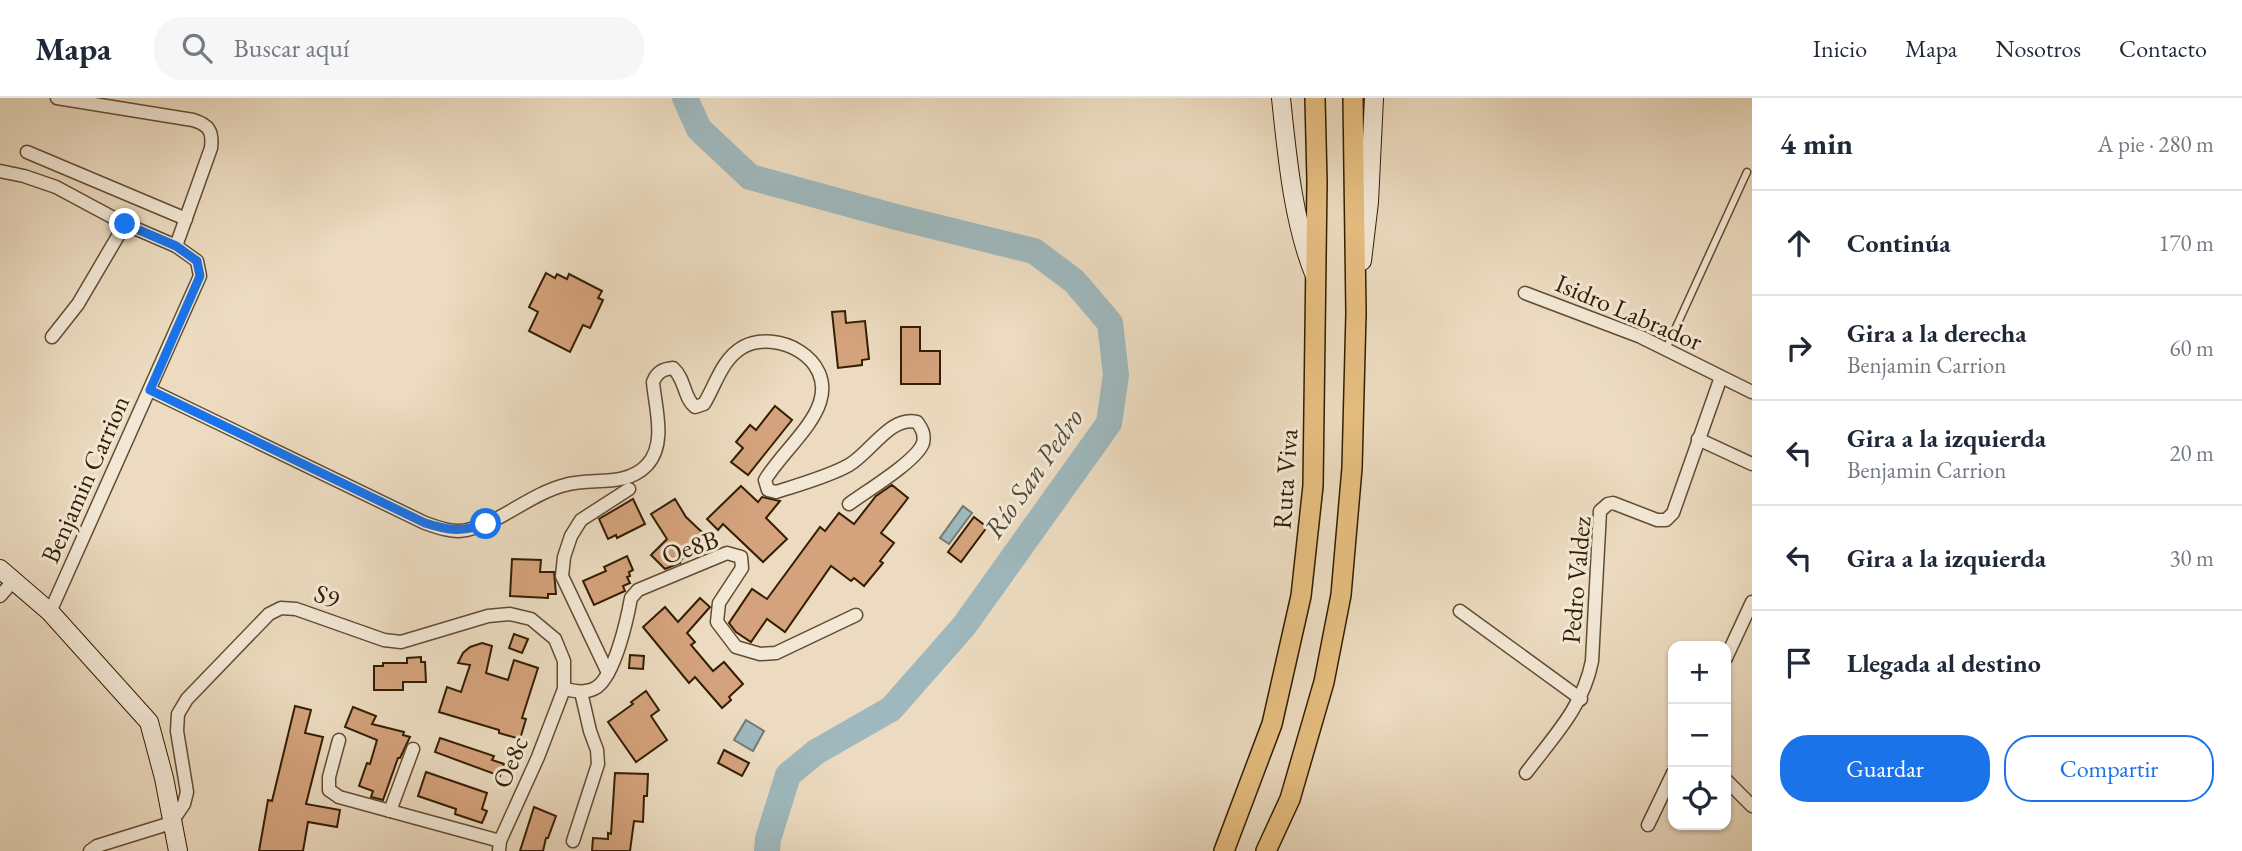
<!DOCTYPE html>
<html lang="es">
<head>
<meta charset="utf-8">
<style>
	body { margin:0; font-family:"EB Garamond",serif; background:#f6f6f7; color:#1f2937 }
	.controls { position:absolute; right:21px; bottom:21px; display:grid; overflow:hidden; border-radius:14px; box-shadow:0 2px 5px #0004 }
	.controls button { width:63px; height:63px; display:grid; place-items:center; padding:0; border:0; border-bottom:2px solid #e0e1e3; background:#fff; color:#1f2937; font:35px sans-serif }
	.stop { position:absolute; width:21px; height:21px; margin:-16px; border:5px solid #1a73e8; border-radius:50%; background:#fff }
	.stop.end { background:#1a73e8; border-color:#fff; box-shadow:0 2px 7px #0008 }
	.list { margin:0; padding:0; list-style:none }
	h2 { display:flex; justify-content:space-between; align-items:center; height:91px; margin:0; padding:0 28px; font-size:30px }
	h2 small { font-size:23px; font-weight:400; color:#747a83 }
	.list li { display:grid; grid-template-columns:46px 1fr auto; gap:21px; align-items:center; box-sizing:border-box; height:105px; padding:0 28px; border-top:2px solid #e0e1e3 }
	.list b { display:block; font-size:26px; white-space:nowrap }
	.list p { margin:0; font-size:23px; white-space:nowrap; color:#747a83 }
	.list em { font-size:23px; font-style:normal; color:#747a83 }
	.actions { display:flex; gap:14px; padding:21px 28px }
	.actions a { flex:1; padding:16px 0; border:2px solid #1a73e8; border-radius:28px; text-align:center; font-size:24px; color:#1a73e8 }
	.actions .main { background:#1a73e8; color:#fff }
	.icon { flex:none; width:38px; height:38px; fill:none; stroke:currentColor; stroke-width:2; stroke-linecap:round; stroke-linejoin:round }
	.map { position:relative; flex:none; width:1752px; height:753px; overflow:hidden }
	header { display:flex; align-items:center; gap:42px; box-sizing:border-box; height:98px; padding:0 35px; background:#fff; border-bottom:2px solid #e0e1e3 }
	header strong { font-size:33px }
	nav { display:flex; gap:38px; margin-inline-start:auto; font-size:24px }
	.search { width:490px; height:63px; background:#f6f6f7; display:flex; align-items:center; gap:18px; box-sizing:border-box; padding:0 24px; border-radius:28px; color:#747a83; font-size:26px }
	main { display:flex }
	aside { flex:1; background:#fff }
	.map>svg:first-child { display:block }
	.water { fill:#9eb8bd; stroke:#737a72; stroke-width:2 }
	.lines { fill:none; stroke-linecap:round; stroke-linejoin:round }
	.river { stroke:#9eb8bd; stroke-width:26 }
	.building { fill:#d4a27c; stroke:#331e01; stroke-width:2 }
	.service-casing { stroke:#614d31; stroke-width:9 }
	.minor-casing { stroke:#614d31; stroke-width:15 }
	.secondary-casing { stroke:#331e01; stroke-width:20 }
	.trunk-casing { stroke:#331e01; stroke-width:22 }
	.service { stroke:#f3e8d6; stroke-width:6 }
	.minor { stroke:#f3e8d6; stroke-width:12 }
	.secondary { stroke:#f3e8d6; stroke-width:18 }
	.trunk { stroke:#e6be80; stroke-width:19 }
	.route { stroke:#1a73e8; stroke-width:9 }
	.labels { text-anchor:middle; stroke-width:6; stroke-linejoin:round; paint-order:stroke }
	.street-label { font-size:26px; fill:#331e01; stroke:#f3e8d6 }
	.water-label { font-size:28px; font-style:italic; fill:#534c39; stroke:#f3e8d6 }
</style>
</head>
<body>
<header>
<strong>Mapa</strong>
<div class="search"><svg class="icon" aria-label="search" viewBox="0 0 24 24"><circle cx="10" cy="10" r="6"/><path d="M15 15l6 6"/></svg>Buscar aquí</div>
<nav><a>Inicio</a><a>Mapa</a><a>Nosotros</a><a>Contacto</a></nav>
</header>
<main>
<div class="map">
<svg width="1752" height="753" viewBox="0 0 1752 753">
	<rect width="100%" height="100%" fill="#ecdbc0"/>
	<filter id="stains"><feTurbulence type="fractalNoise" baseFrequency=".00286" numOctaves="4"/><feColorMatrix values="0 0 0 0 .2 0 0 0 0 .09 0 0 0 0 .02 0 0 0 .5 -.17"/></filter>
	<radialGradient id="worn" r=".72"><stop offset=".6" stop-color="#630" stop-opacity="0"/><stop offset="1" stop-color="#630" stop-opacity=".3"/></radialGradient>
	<!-- water -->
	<g class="water">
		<path d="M963,408l9,7 -23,31 -9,-6z"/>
		<path d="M746,622l18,11 -11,20 -19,-11z"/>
	</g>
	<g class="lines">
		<!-- river -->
		<path class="river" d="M685,0l14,31 51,48 146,40 138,34 40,30 36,42 6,52 -7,48 -145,203 -73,83 -75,43 -28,23 -20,64 -1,12"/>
	</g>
	<!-- building -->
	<g class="building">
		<path d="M546,175l9,5 2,-4 10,5 2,-5 33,17 -4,7 5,2 -13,28 -7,-3 -13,27 -41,-21 9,-19 -9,-5z"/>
		<path d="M845,213l1,12 19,-2 4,38 -7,1v5l-24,3 -6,-56z"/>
		<path d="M901,229h19v24h20v33h-39z"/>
		<path d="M775,308l17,14 -44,55 -17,-13 12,-14 -7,-6 14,-17 6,5z"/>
		<path d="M892,387l16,13 -27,35 13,10 -14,18 3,2 -19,23 -10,-8 -3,3 -20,-15 -46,66 -18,-13 -16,23 -15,-10 -7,-9 23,-34 15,10 53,-72 5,4 14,-18 15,11 22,-28z"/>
		<path d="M741,388l17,16 4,-5 18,4 -14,17 21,21 -24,23 -40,-38 -5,6 -11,-11z"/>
		<path d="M633,401l12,25 -28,14 -1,-3 -8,4 -9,-20z"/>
		<path d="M675,401l11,18 19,18 -26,27 1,1 -15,6 -14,-14 16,-16 -16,-25z"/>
		<path d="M974,419l13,10 -26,35 -13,-10z"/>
		<path d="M627,458l6,14 -4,2 1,4 -3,1 3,6 -7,3 2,5 -31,14 -11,-24 23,-10 -2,-4z"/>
		<path d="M512,461l29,1 -1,12h14l2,22h-8v4l-38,-2z"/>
		<path d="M700,500l10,9 -23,26 8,9 -4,3 22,26 11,-9 19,22 -14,13 2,3 -9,8 -27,-31 -6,6 -46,-56 22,-20 13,15z"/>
		<path d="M514,536l14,5 -6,14 -13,-5z"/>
		<path d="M482,545l10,3 -6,27 22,7 6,-20 24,8 -16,50 4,1 -6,20 -21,-6v-3l-60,-18 8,-25 14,5 9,-27 -12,-2 5,-10 7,-6z"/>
		<path d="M630,557l14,1 -1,13 -14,-1z"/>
		<path d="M421,559v5h4l1,20h-23v8h-29v-24h9v-3h24v-5z"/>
		<path d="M646,593l13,19 -8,6 16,24 -31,22 -28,-40 25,-18 -2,-2z"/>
		<path d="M295,608l16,4 -6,23 18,4 -17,67 34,6 -3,17 -29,-5 -5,29h-44l9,-51 4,1z"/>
		<path d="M353,609l23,9 -4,8 32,8 -1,3 7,2 -10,21h-2l-15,42 -12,-3 2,-6 -14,-5 8,-23 3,1 7,-24 -32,-13z"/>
		<path d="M440,640l54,18 -2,4 12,4 -4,12 -65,-24z"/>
		<path d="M724,652l25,13 -7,13 -24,-13z"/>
		<path d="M426,674l61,21 -5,16 5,2 -5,12 -27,-9 1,-5 -38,-13z"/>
		<path d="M615,675l33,1 -1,22h-3l-1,26 -9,-1 -4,30h-38l1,-13 15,1v-6l3,1z"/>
		<path d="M534,709l22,9 -8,22h-2l-3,13h-23z"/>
	</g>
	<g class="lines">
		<!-- service casing -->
		<g class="service-casing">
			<path id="service" d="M1666,251l81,-177"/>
		</g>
		<!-- minor casing -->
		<g class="minor-casing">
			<g id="minor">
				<path d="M57,0l136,22c16,5 20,11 18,28l-35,98"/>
				<path d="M27,54l159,67"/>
				<path d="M0,73l24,5 32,11 69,37 51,22 21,15 3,15 -150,336"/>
				<path d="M1525,195l116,44 111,55"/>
				<path d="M52,239l26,-33 47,-80"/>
				<path d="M150,292l275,133c14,5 28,10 42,7 35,-8 63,-36 98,-45 27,-8 60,3 82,-20 20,-21 8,-58 6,-83 4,-10 10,-13 20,-14 13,12 10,29 22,39l9,-3c12,-20 18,-45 39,-57 34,-18 91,11 77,55 -8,26 -40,53 -55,78l3,10 8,2c22,-7 54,-16 73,-27 22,-13 42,-50 68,-43 5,7 8,12 6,21 -6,18 -58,49 -74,61"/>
				<path d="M1698,341l54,25"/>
				<path d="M0,498l14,-16"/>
				<path d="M1460,513l121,88"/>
				<path d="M1726,560l26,-56"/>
				<path d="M608,575l-46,-97 2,-19 7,-21 10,-16 48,-31"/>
				<path d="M564,591c10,2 23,5 33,-2 18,-13 30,-67 34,-89l7,-8 89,-37 14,4 1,11 -23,35 -2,19 19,25 24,7 16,-1 80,-38"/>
				<path d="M339,642l-10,37v13l10,7 161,44"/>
				<path d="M1526,675c28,-37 57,-66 66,-112l8,-150 8,-7 5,-1 44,17h9l7,-7 48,-136"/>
				<path d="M1726,682l26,26"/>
				<path d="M390,713l23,-62"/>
				<path d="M1648,727l25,-52"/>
				<path d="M573,743l25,-77 -1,-14 -7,-19 -9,-39"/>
				<path d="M90,753l7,-5 74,-23 13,-19 3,-12 -10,-61 1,-17 9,-15 82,-85 12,-6 15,1 88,31 17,2 87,-26 22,-2 21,5 24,20 9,22v28l-26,68 -38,84 -1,10"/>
			</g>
		</g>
		<!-- secondary casing -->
		<g class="secondary-casing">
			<g id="secondary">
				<path d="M1281,0c6,57 12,125 34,178"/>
				<path d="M1362,163l7,-59 5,-104"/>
				<path d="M0,471l50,43 99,110 15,56 14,73"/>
			</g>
		</g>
		<!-- trunk casing -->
		<g class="trunk-casing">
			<g id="trunk">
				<path d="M1224,753l48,-127 29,-128 12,-110 4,-305 -2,-83"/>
				<path d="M1266,753l24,-52 34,-117 17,-87 11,-127 4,-155 -3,-215"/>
			</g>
		</g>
		<!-- service -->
		<use href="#service" class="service"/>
		<!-- minor -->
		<use href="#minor" class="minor"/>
		<!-- secondary -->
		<use href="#secondary" class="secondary"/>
		<!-- trunk -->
		<use href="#trunk" class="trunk"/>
	</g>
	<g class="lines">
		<!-- route -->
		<path class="route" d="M125,126l51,22 21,15 3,15 -50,114 275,133c25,8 36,9 61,1"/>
	</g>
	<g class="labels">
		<!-- street labels -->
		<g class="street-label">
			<text transform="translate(1629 214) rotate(23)" y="9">Isidro Labrador</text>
			<text transform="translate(85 381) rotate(-66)" y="9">Benjamin Carrion</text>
			<text transform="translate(1285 381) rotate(-86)" y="9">Ruta Viva</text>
			<text transform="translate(690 449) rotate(-18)" y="9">Oe8B</text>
			<text transform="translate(1576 482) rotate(-85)" y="9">Pedro Valdez</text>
			<text transform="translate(327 498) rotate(20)" y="9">S9</text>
			<text transform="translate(510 664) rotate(-67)" y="9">Oe8c</text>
		</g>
		<!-- water labels -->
		<g class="water-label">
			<text transform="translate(1033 375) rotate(-55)" y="10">Río San Pedro</text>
		</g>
	</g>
	<rect width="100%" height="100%" filter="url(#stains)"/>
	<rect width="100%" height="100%" fill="url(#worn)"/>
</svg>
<div class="controls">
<button>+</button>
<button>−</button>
<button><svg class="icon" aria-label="locate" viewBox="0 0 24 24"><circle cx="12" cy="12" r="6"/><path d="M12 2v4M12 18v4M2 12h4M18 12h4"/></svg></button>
</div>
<div class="stop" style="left:486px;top:426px"></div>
<div class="stop end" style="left:125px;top:126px"></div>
</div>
<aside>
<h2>4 min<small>A pie · 280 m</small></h2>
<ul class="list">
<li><svg class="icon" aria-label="ahead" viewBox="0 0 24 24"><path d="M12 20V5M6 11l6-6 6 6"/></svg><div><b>Continúa</b></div><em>170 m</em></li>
<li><svg class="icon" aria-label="right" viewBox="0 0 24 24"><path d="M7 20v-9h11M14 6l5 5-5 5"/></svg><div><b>Gira a la derecha</b><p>Benjamin Carrion</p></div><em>60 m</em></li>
<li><svg class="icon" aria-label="left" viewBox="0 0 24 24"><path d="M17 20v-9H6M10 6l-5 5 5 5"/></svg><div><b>Gira a la izquierda</b><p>Benjamin Carrion</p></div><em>20 m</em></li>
<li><svg class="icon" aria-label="left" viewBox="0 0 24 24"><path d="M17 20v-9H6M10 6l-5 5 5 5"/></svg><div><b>Gira a la izquierda</b></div><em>30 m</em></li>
<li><svg class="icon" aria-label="arrive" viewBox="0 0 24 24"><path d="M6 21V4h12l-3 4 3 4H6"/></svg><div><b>Llegada al destino</b></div></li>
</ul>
<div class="actions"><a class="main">Guardar</a><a>Compartir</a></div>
</aside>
</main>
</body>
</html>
